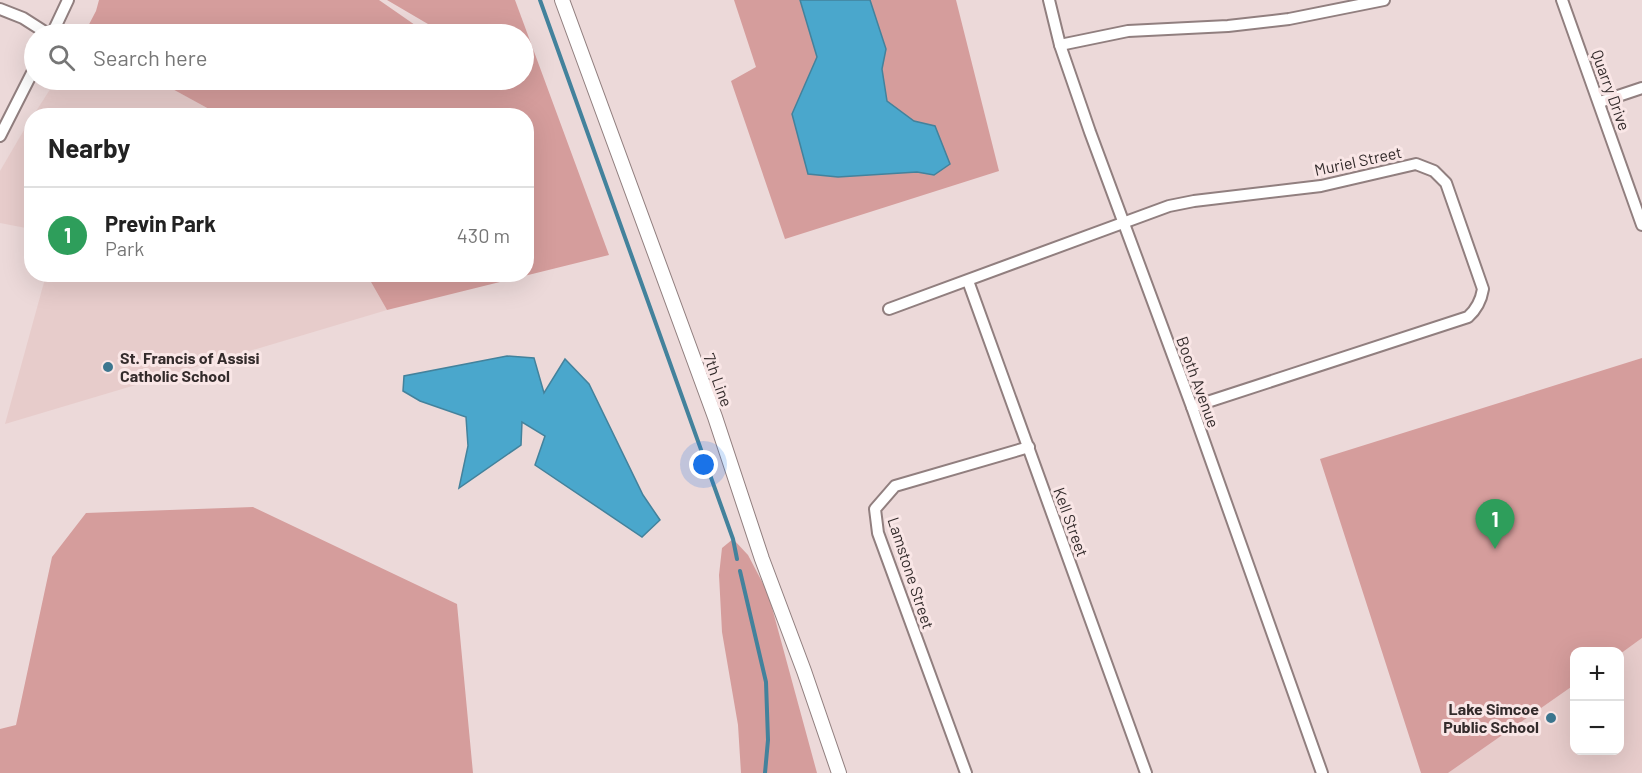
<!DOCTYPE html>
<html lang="en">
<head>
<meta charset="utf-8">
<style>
	body { margin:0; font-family:Barlow,sans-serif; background:#f2f2f2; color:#222 }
	.controls { position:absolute; right:18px; bottom:18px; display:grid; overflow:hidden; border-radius:12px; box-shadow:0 6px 24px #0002 }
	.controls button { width:54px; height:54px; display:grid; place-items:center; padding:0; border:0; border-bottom:2px solid #e0e0e0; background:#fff; color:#222; font:30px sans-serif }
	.you { position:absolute; left:704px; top:465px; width:21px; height:21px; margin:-15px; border:4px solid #fff; border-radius:50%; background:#1a73e8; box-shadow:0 0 0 9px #1a73e833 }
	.badge { display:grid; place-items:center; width:39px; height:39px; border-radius:50%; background:#3c768f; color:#fff; font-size:20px; font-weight:700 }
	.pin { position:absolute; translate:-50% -50px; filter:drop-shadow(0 2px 3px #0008) }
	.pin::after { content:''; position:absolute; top:32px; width:21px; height:18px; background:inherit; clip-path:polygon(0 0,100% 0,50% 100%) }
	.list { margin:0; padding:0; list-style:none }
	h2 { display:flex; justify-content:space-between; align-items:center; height:78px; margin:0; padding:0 24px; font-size:26px }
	h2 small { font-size:20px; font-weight:400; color:#767676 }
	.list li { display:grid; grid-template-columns:39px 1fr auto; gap:18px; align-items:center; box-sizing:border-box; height:96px; padding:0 24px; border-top:2px solid #e0e0e0 }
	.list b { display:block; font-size:22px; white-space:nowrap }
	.list p { margin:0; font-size:20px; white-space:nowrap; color:#767676 }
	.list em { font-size:20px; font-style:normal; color:#767676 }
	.icon { flex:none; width:33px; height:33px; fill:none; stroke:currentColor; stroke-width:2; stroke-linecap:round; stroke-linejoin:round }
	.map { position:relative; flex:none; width:1642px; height:773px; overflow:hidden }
	.search { position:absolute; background:#fff; box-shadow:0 6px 24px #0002; left:24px; top:24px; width:510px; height:66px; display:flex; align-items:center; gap:15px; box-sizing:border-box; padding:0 21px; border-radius:33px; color:#767676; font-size:22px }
	.panel { position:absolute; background:#fff; box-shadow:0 6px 24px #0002; left:24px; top:108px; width:510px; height:174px; border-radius:24px }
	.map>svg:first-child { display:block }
	.built { fill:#e7cccb }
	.green { fill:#d59d9c }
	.water { fill:#4aa7cc; stroke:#43829c; stroke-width:1.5 }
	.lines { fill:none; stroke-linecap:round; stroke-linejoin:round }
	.stream { stroke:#43829c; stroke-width:4 }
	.minor-casing { stroke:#917f7f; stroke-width:14 }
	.tertiary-casing { stroke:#917f7f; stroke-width:16 }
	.minor { stroke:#fff; stroke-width:10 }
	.tertiary { stroke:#fff; stroke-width:14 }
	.poi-dot { fill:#3c768f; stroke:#f9e6e6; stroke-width:2 }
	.labels { text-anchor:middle; stroke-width:6; stroke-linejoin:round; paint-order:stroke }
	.street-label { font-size:16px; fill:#332b2b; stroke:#f9e6e6 }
	.poi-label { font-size:16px; font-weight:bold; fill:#332b2b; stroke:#f9e6e6; text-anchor:start }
</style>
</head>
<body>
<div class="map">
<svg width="1642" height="773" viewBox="0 0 1642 773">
	<rect width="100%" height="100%" fill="#ecd9d9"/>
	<!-- built -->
	<g class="built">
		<path d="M56,80h100l64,35 -187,1z"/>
		<path d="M31,118v111l-31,-6v-52z"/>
		<path d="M46,275h321l20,35 -382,114z"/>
		<path d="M1642,638v135h-194l126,-88v65h46v-96z"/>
	</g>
	<!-- green -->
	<g class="green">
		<path d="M99,0h280l49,34h-344l12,-23z"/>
		<path d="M387,0h128l94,255 -222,55 -20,-35 159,-1v-158l-306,-1 -64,-35h368v-46h-79z"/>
		<path d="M734,0h222l43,171 -214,68 -54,-158 25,-14z"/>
		<path d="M1642,358v280l-22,16v-2h-46v33l-126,88h-27l-101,-314z"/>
		<path d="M253,507l204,97 16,169h-473v-44l16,-4 36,-168 34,-44z"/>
		<path d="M733,539l15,16 20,38 49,180h-76l-3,-48 -16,-93 -3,-57 3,-27z"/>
	</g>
	<!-- water -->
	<g class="water">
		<path d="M800,0h70l16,49 -4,20 5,32 27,20 21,5 15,38 -16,11 -17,-3 -79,5 -30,-3 -16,-60 25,-57z"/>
		<path d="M507,356l27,2 10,35 21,-34 24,25 54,111 17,25 -18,17 -107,-72 10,-29 -23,-14 -1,23 -62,43 9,-42 -2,-29 -46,-16 -17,-10 1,-15z"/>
	</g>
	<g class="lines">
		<!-- stream -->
		<g class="stream">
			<path d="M540,0l193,539 4,20"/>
			<path d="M740,571l26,111 2,58 -3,33"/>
		</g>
		<!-- minor casing -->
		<g class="minor-casing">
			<g id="minor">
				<path d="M1049,0l11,45 30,87 102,275 130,366"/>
				<path d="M1562,0l80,225"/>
				<path d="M0,9l23,9 25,16"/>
				<path d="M52,34l16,-34"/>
				<path d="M1060,45l68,-14 100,-5 61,-7 95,-19"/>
				<path d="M1600,102l42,-14"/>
				<path d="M0,136l34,-67"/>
				<path d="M968,281l178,492"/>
				<path d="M889,309l280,-103 25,-5 127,-15 95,-22 18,7 12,12 37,106c-2,12 -6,20 -15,28l-276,90"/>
				<path d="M966,773l-88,-240 -3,-24 20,-23 134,-39"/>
			</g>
		</g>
		<!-- tertiary casing -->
		<g class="tertiary-casing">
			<path id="tertiary" d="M562,0l153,417 47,142 42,112 35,102"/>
		</g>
		<!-- minor -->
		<use href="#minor" class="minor"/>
		<!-- tertiary -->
		<use href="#tertiary" class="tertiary"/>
	</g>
	<!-- markers -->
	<g class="poi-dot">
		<circle cx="108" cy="367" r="6"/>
		<circle cx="1551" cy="718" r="6"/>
	</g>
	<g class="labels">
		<!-- street labels -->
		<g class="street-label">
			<text transform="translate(1611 90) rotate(70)" y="6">Quarry Drive</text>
			<text transform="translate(1358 161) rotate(-12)" y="6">Muriel Street</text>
			<text transform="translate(718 380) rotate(70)" y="6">7th Line</text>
			<text transform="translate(1198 382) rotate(70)" y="6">Booth Avenue</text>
			<text transform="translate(1071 522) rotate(70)" y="6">Kell Street</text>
			<text transform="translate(911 573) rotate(72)" y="6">Lamstone Street</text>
		</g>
		<!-- poi labels -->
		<g class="poi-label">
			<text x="120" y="364">St. Francis of Assisi<tspan x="120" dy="18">Catholic School</tspan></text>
			<text x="1539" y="715" text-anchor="end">Lake Simcoe<tspan x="1539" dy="18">Public School</tspan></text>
		</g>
	</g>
</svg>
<div class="controls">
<button>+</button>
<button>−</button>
</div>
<div class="you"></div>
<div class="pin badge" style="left:1495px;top:549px;background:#2e9e5b">1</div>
<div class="search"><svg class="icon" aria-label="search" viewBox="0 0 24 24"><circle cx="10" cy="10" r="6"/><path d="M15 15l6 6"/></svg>Search here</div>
<section class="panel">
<h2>Nearby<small></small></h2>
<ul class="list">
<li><span class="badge" style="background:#2e9e5b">1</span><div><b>Previn Park</b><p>Park</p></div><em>430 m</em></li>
</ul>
</section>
</div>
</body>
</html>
